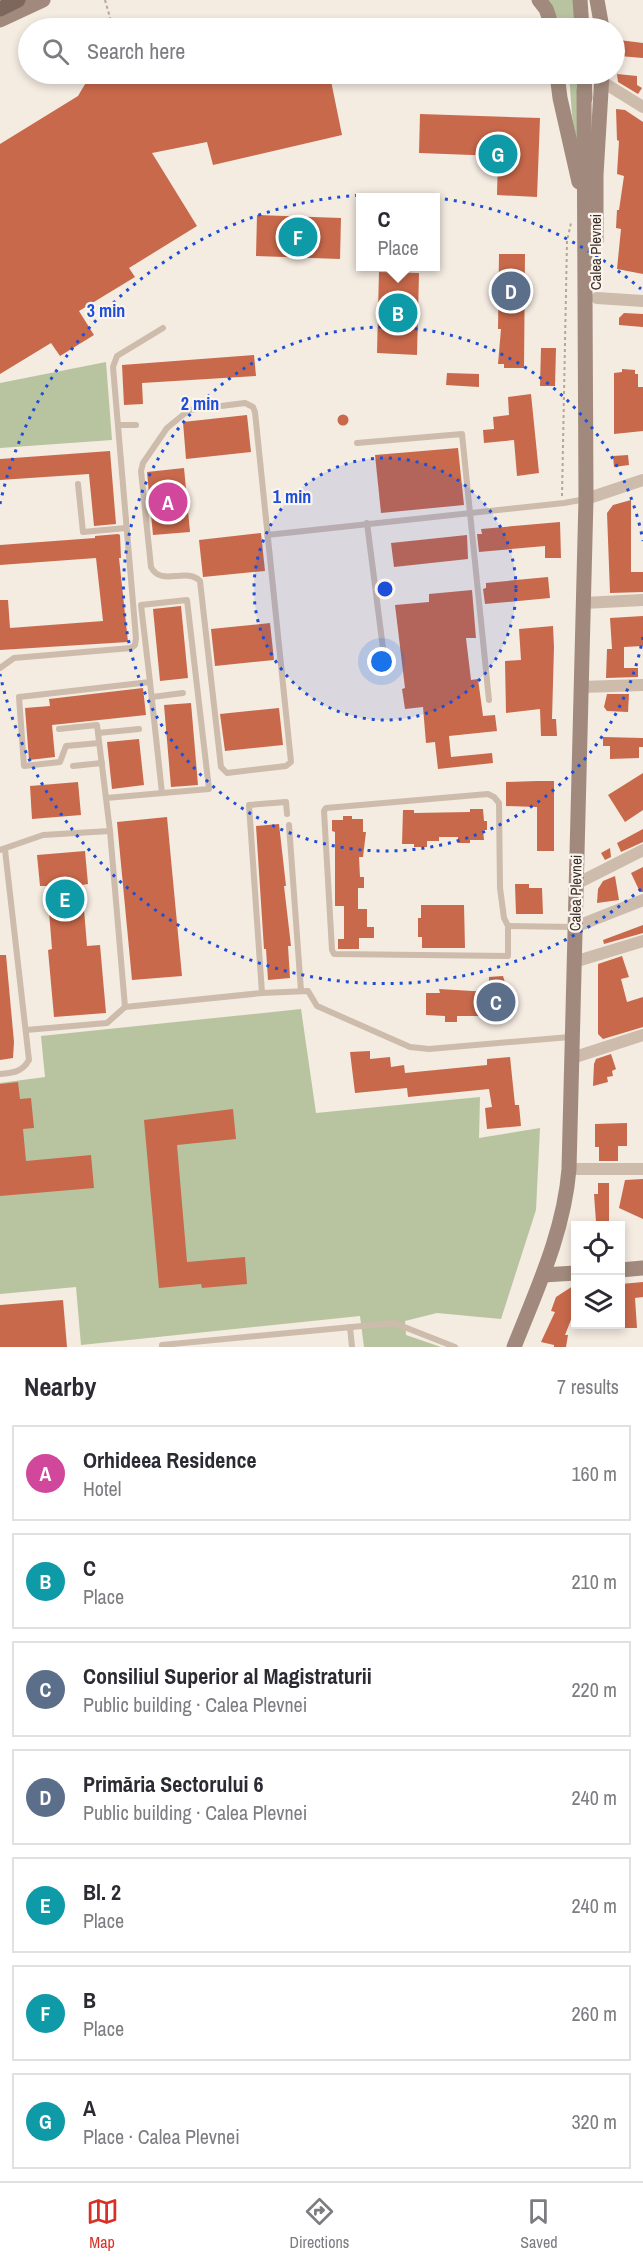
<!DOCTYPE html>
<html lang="en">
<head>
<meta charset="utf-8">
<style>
	body { margin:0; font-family:"Archivo Narrow",sans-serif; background:#f7f7f7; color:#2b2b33 }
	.controls { position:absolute; right:18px; bottom:18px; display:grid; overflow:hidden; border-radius:0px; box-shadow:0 3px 9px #0003 }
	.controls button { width:54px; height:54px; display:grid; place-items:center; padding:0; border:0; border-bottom:2px solid #e1e1e2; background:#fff; color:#2b2b33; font:30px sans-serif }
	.you { position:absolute; left:382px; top:662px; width:21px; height:21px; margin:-15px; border:4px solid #fff; border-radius:50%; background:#1a73e8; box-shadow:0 0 0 9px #1a73e833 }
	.badge { display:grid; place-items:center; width:39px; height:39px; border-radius:50%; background:#d93025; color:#fff; font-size:20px; font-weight:700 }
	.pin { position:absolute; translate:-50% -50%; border:3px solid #fff; box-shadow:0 2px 6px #0006 }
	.popup { position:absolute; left:356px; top:193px; width:84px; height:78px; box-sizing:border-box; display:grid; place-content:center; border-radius:0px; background:#fff; filter:drop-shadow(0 2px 4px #0005); font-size:20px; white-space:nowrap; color:#7c7c81 }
	.popup b { font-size:22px; color:#2b2b33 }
	.popup::after { content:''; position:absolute; left:50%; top:100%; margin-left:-12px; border:12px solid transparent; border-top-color:#fff }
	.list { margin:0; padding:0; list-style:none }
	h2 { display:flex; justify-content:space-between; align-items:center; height:78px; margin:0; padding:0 24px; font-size:26px }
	h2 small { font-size:20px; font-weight:400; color:#7c7c81 }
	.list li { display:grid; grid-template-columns:39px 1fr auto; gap:18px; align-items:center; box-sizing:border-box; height:96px; margin:0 12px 12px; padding:0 12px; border:2px solid #e1e1e2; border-radius:0px }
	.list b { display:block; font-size:22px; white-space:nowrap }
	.list p { margin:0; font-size:20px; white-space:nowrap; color:#7c7c81 }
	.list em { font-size:20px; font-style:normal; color:#7c7c81 }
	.icon { flex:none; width:33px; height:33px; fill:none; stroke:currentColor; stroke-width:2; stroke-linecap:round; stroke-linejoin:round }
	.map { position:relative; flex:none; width:643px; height:1347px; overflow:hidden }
	.search { position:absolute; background:#fff; box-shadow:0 3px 9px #0003; left:18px; right:18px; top:18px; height:66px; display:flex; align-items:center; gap:15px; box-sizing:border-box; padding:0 21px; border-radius:33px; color:#7c7c81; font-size:22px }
	.sheet { height:834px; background:#fff }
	nav { display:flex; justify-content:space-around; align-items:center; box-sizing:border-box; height:84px; border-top:2px solid #e1e1e2; background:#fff; font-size:16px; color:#7c7c81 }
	nav a { display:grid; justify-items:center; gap:3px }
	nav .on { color:#d93025 }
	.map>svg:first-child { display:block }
	.green { fill:#b8c4a0 }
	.building { fill:#c8694b }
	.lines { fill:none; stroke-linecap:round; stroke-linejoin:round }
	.path { stroke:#b9a596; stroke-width:2; stroke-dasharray:3 3; stroke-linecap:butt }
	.lane { stroke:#cdbbac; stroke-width:6 }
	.street { stroke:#cdbbac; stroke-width:12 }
	.secondary { stroke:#a18a7d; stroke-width:15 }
	.primary { stroke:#7d675c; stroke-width:15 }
	.ring { fill:none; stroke:#1d4ed8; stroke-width:3; stroke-dasharray:3 6 }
	.labels { text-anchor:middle; stroke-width:4.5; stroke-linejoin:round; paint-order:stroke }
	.street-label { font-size:15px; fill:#3b302b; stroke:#fbf5ee }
	.centre { fill:#1d4ed8; stroke:#fbf5ee; stroke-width:3 }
	.ring-label { font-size:18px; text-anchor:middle; font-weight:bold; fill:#1d4ed8; stroke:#fbf5ee; stroke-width:4.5; stroke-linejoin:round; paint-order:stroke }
</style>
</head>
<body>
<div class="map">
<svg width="643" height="1347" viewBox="0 0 643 1347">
	<rect width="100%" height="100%" fill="#f4ebe1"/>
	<!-- green -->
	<g class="green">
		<path d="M544,0h31l1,28h-13l-9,-17z"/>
		<path d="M569,74h8l3,86 -8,-45z"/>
		<path d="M106,362l6,78 -112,8v-65z"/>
		<path d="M301,1009l15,104 164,-16 -1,41 61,-10 -4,82 -35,109 -64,-6 -32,8 1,14 35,12h-77l-4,-31 -279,29 -5,-58 -76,7v-211l45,-6 -4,-41z"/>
	</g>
	<!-- building -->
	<g class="building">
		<path d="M619,40l24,3v15l-24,-2z"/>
		<path d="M91,74h249l-9,7 11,54 -129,30 -6,-23 -55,11 45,73 -68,42 6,9 -56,34 15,24 -34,21 -9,-13 -51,31v-230l78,-48z"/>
		<path d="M617,74l20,2v9l5,3 -4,6 -20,-12z"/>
		<path d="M616,109l9,1 18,12v152l-26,-5 4,-40 -5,-1 1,-18h2l5,-34 -7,-2 2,-33 -2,-1z"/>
		<path d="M420,114l120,4 -3,79 -40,-2 1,-39 -79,-3z"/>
		<path d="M257,215l84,3 -1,41 -84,-3z"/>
		<path d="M499,254h26l-1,114h-20v-4h-6l3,-35h-3z"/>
		<path d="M379,272l40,1 -2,82 -40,-2z"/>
		<path d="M624,313l19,1v13l-24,-2v-7z"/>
		<path d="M541,348h15l-1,38h-15z"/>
		<path d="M254,355l2,21 -114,7 1,21 -19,1 -2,-40z"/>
		<path d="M622,369l13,1v4h3v13h5v44l-29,3v-61l8,-1z"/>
		<path d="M447,373l32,1v13l-33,-2z"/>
		<path d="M531,394l8,79 -22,3 -3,-36 -30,3 -1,-13 11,-1 -1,-12 16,-2 -1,-18z"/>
		<circle cx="343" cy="420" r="5.5"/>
		<path d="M247,415l4,37 -65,7 -3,-37z"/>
		<path d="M458,448l6,57 -83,8 -6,-58z"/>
		<path d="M110,451l6,73 -22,2 -5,-52 -89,6v-21z"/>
		<path d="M628,455l1,10 -15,2 -1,-11z"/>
		<path d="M184,468l6,64 -37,3 -6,-63z"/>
		<path d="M631,500v72h12v20l-33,1 -3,-80 6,-8z"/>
		<path d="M560,522l1,36h-16v-12l-66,6 -2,-18h5l-1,-5z"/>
		<path d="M261,533l4,38 -62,6 -4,-37z"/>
		<path d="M118,534l2,1 1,23h-2l9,84 -128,8v-50h8l2,28 93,-7 -7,-63 -96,7v-20l95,-7v-2z"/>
		<path d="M467,535l1,24 -74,8 -3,-24z"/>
		<path d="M548,577l2,21 -65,6 -2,-15 3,-1v-5z"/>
		<path d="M472,590l4,48h-10l5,42 7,-1 5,37 12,-1 2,16 -48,5 2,21 41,-4 1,10 -55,6 -3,-27 -9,1 -3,-36 -18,2 -3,-20 3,-1 -10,-83 34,-3v-8z"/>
		<path d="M181,606l7,72 -28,3 -7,-72z"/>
		<path d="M643,616v30l-19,1v21h14v9l-32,1 1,-29h5l-2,-31z"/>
		<path d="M270,623l4,37 -59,6 -4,-37z"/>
		<path d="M553,626l1,21 -2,72h4l1,17h-16l-1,-27 -34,4 -1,-52 16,-1 -2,-31z"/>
		<path d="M143,688l3,27 -94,10 3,32 -26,3 -4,-52 25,-2 -1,-7z"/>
		<path d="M607,694h22l-1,18 -21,-1 -3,-4z"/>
		<path d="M191,703l7,82 -27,2 -7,-82z"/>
		<path d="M279,708l4,37 -58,6 -5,-37z"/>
		<path d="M603,737l40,1v9h-4v11l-29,1v-13h-7z"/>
		<path d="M139,739l5,46 -32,4 -5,-47z"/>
		<path d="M643,773v37l-18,12 -17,-27z"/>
		<path d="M537,781h17v70h-17v-44l-31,-1v-24z"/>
		<path d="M78,782l3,33 -49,4 -2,-33z"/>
		<path d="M470,809h13l1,12h3v9h-4l1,10h-14v3h-12v-6h-19v4h-12v6h-13v-3h-12l1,-34h11v3l56,-1z"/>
		<path d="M343,816h9v3h11v13h3l-3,25h-4l1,20h4v11h-6v21h9v18h7v11h-15v11h-21v-10h6v-33h-9v-74l-3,-1v-11h11z"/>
		<path d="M167,817l15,159 -50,4 -15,-158z"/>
		<path d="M279,824l7,62h-2l7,60h-3l2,32 -22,2 -2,-31h-2l-8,-123z"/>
		<path d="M643,829v13l-22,10 -4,-9z"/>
		<path d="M610,848l1,9 -6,3 -4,-7z"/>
		<path d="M85,851l3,33 -6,1 5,61 13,-1 6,68 -52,4 -6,-67 4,-1 -5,-63h-7l-3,-31z"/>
		<path d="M643,867v25h-3l-9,-19z"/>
		<path d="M615,876l4,24 -22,3 1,-14 5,-8z"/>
		<path d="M515,884h14v4h13l1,26h-27z"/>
		<path d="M421,905h43l1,43h-43v-11h-4v-19h3z"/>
		<path d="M643,925v8l-39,11 -1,-4z"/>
		<path d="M0,955h6l8,87 -1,16 -13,2z"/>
		<path d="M622,956l7,21 -8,2 6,23 16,-5v30l-40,12 -5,-5v-70z"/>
		<path d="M503,976l4,13h4v8l-8,19 -9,7 -2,-4 -10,1v-4h-25v6h-12v-6l-19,-1v-22h14l-1,-4 50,3v-15z"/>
		<path d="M370,1051v8l20,-2 1,10 13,-2 1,8 82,-8v-6l23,-2 5,48h4l2,21 -34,3 -2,-21 7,-1 -3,-18 -81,8 -1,-9 -52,5 -5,-41z"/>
		<path d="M611,1054l5,15 -4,2 1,5 -6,1 1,5 -15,4 1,-22 2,-5z"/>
		<path d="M18,1082l2,17 11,-1 3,30 -11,1 3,32 65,-6 3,33 -94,8v-112z"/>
		<path d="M233,1109l3,30 -59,6 10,117 58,-5 2,27 -45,4 -1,-4 -42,4 -15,-168z"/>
		<path d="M627,1123v23h-9v15h-19v-14h-4v-23z"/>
		<path d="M643,1179v40l-24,-11 6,-28z"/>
		<path d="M598,1183h11v38l-13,1 -2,-28h4z"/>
		<path d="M643,1282v15l-8,1 2,30h-16v-44z"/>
		<path d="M576,1284v23l-11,28h3l-2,12h-12v-2l-13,-3 14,-30 -4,-1 5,-14z"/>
		<path d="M63,1300l4,47h-67v-42z"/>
	</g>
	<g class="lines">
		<!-- path -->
		<g class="path">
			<path d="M105,0l8,28"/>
			<path d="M562,496l5,-255 4,-18"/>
		</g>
		<!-- lane -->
		<g class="lane">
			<path d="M245,403l8,4 2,5 36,350 -5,4 -59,7 -6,-6 -21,-186c-14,-14 -39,6 -49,-14l-10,-96 2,-8 24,-35 22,-18z"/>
			<path d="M119,425h17"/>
			<path d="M357,443l105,-9 27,266"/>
			<path d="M78,484l5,48 43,-4"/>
			<path d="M367,523l19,149"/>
			<path d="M267,535l297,-32 22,-4"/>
			<path d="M0,668l14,-10 117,-10 4,-3 1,-7 -23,-271 4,-11 46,-28"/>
			<path d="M150,682l12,111"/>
			<path d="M152,697l31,-4"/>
			<path d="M59,729l38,-4 13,106 15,176"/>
			<path d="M98,733l41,-4"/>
			<path d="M99,743l-33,3 -6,16 -36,4 -5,-69 131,-15 -9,-77 46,-5 22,189 -103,9"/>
			<path d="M73,766l29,-3"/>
			<path d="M488,794l6,3 5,6 1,85 4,30 4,8v30l-174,-2 -2,-4 -8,-139 2,-3z"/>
			<path d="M289,825l12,166"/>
			<path d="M0,850l43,-15 67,-4"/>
			<path d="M508,926l66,1"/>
			<path d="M262,993l-13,-188 37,-3 1,12"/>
			<path d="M26,1030l81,-7 18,-16 137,-14 46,-2 9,15 93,41 19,2 141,-12"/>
			<path d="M0,1074c13,-1 22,-2 29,-14l-24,-210"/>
			<path d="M350,1327l2,20"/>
			<path d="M162,1347v-2l232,-22 61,24"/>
		</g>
		<!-- street -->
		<g class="street">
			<path d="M601,81l42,26"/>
			<path d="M597,298l46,3"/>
			<path d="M586,499l57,-19"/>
			<path d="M583,603l60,-3"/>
			<path d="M581,687l62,-2"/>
			<path d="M576,884l67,-34"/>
			<path d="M575,927l68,-27"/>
			<path d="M574,962l69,-21"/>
			<path d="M572,1058l71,-23"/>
			<path d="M569,1169h74"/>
		</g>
		<!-- secondary -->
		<g class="secondary">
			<path d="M539,0l7,9 7,19"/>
			<path d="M580,0l2,28"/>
			<path d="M597,0l5,28"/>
			<path d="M0,20l43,-20"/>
			<path d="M557,74l3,24 19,84"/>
			<path d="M584,74l1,24"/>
			<path d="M596,241v-66l6,-101"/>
			<path d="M620,1270l23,-2"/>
			<path d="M543,1275l33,-2"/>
			<path d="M514,1347c23,-58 50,-115 55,-178l17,-670 -2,-409"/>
		</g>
		<!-- primary -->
		<path class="primary" d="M0,9l18,-9"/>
	</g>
	<!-- distance rings -->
	<circle cx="385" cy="589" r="131" fill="#1d4ed8" fill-opacity=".12"/>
	<g class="ring">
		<circle cx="385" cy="589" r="131"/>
		<path d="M643 637A262 262 0 1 1 643 541"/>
		<path d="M641 889A394 394 0 0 1 0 674M0 504A394 394 0 0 1 641 289"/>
	</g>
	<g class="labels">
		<!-- street labels -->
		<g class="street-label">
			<text transform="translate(596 252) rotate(-90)" y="5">Calea Plevnei</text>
			<text transform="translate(576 893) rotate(-89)" y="5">Calea Plevnei</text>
		</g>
	</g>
	<circle cx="385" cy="589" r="9" class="centre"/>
	<g class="ring-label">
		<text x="106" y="317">3 min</text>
		<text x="200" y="410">2 min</text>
		<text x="292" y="503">1 min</text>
	</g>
</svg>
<div class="controls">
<button><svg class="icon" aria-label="locate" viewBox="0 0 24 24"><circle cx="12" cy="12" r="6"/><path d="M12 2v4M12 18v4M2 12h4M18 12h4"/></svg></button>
<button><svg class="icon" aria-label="layers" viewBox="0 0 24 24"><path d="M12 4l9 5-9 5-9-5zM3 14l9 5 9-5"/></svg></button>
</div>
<div class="you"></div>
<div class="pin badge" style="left:168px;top:502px;background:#d1479c">A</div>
<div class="pin badge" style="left:398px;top:313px;background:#0f9aa8">B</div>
<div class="popup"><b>C</b>Place</div>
<div class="pin badge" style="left:496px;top:1002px;background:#5c6f8a">C</div>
<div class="pin badge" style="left:511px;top:291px;background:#5c6f8a">D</div>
<div class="pin badge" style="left:65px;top:899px;background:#0f9aa8">E</div>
<div class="pin badge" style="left:298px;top:237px;background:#0f9aa8">F</div>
<div class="pin badge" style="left:498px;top:154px;background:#0f9aa8">G</div>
<div class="search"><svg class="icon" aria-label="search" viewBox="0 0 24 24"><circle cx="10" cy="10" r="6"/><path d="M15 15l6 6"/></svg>Search here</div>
</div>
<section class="sheet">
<h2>Nearby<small>7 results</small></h2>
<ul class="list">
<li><span class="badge" style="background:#d1479c">A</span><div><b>Orhideea Residence</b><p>Hotel</p></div><em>160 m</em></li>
<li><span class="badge" style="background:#0f9aa8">B</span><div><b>C</b><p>Place</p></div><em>210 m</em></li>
<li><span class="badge" style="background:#5c6f8a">C</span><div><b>Consiliul Superior al Magistraturii</b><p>Public building · Calea Plevnei</p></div><em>220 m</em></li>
<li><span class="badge" style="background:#5c6f8a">D</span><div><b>Primăria Sectorului 6</b><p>Public building · Calea Plevnei</p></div><em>240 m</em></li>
<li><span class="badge" style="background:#0f9aa8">E</span><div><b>Bl. 2</b><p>Place</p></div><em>240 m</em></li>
<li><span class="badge" style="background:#0f9aa8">F</span><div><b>B</b><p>Place</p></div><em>260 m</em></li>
<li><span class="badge" style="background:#0f9aa8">G</span><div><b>A</b><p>Place · Calea Plevnei</p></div><em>320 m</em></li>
</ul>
</section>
<nav>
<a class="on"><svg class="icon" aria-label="map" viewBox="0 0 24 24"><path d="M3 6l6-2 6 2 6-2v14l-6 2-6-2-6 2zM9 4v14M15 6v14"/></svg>Map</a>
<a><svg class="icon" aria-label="directions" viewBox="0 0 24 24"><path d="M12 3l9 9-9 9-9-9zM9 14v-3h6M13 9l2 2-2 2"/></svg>Directions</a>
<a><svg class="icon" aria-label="saved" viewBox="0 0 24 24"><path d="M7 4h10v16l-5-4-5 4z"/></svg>Saved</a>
</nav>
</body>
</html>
